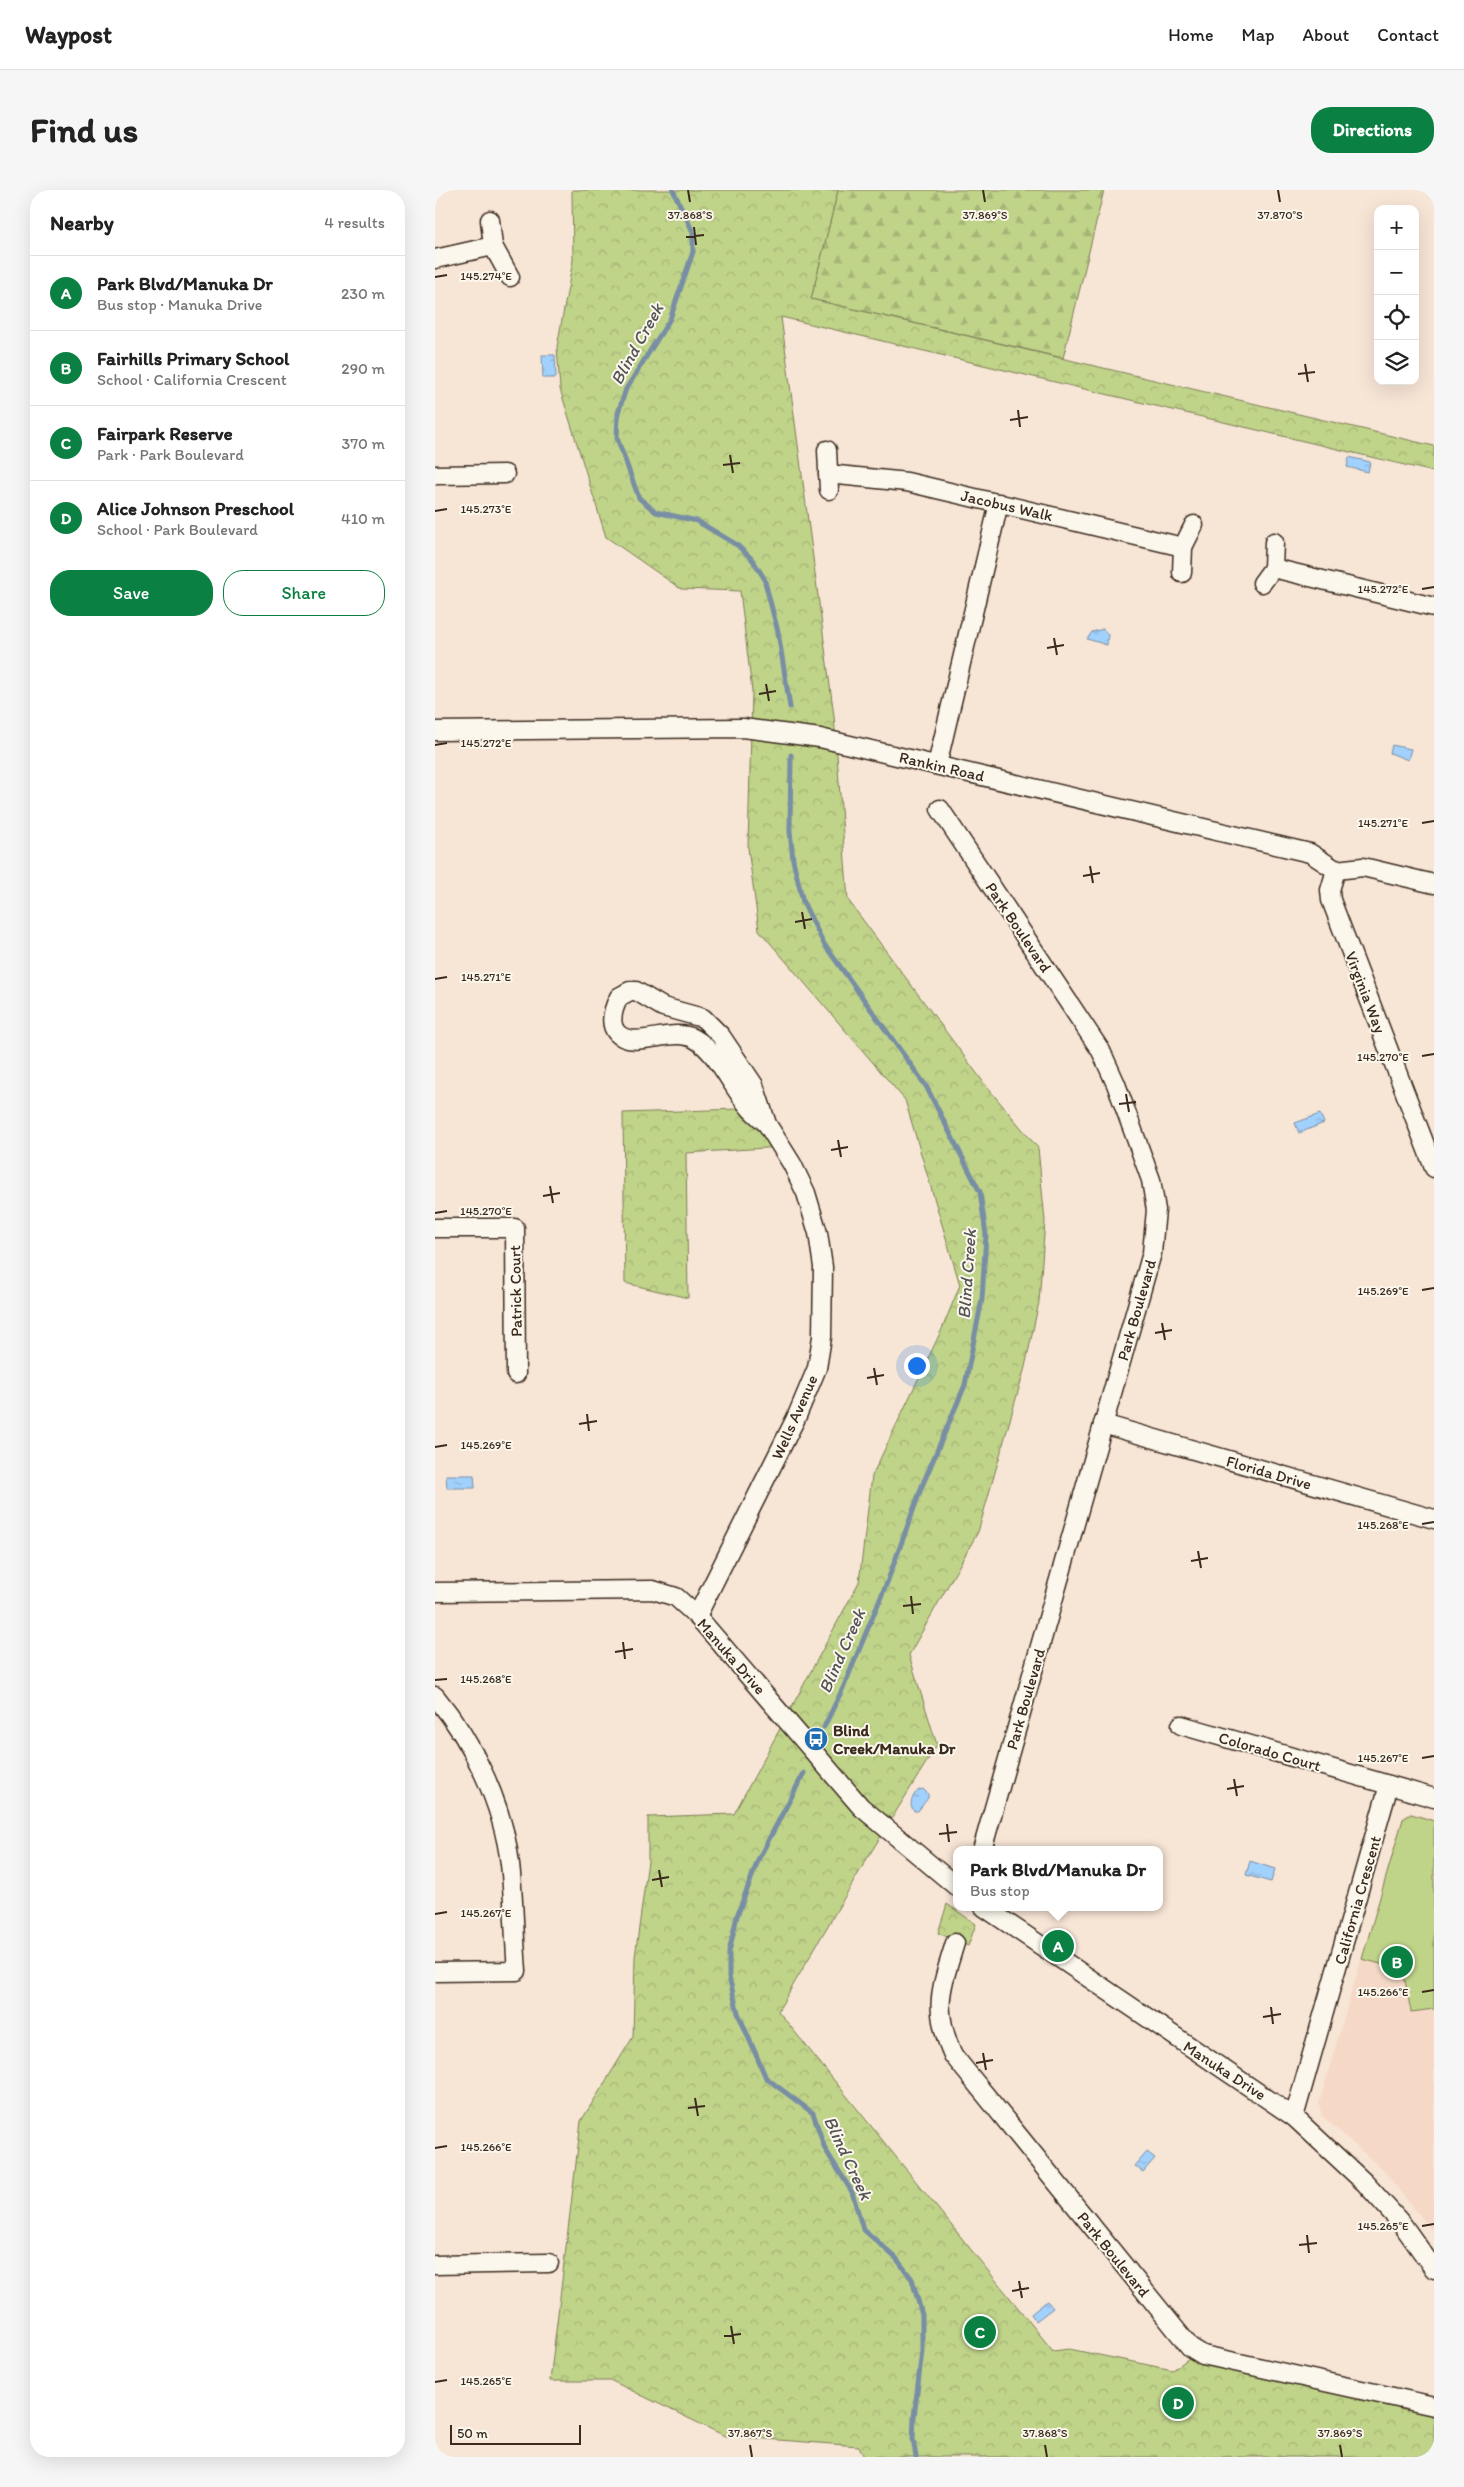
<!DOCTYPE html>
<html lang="en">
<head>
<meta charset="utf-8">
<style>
	body { margin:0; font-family:Itim,sans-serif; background:#f6f6f6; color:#222 }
	.controls { position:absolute; right:15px; top:15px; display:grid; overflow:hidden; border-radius:10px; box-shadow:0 5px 20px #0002 }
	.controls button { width:45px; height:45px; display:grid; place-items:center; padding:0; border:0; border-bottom:1px solid #e0e0e0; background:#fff; color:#222; font:25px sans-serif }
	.scale { position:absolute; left:15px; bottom:12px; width:131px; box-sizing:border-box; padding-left:5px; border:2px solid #3b2a1e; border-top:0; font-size:14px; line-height:18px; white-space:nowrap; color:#3b2a1e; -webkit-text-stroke:4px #fbf7ec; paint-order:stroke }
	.you { position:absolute; left:481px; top:1175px; width:18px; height:18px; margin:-12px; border:4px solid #fff; border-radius:50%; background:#1a73e8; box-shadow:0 0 0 8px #1a73e833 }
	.badge { display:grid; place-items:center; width:32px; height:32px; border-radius:50%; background:#0b8043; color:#fff; font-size:16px; font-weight:700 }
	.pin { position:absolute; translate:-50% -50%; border:2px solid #fff; box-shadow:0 1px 5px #0006 }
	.popup { position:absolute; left:518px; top:1656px; width:210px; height:65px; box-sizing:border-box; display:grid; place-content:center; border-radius:10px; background:#fff; filter:drop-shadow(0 1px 4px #0005); font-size:16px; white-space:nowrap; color:#767676 }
	.popup b { font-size:19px; color:#222 }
	.popup::after { content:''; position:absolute; left:50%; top:100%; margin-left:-10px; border:10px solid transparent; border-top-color:#fff }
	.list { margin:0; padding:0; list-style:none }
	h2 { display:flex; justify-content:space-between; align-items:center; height:65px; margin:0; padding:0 20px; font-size:21px }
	h2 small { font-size:16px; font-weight:400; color:#767676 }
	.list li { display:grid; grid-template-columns:32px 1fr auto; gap:15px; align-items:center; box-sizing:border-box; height:75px; padding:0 20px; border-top:1px solid #e0e0e0 }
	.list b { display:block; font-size:19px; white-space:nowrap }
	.list p { margin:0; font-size:16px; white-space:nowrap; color:#767676 }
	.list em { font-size:16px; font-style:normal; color:#767676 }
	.actions { display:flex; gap:10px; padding:15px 20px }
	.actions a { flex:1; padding:11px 0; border:1px solid #0b8043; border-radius:20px; text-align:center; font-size:18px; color:#0b8043 }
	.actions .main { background:#0b8043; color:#fff }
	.icon { flex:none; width:28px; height:28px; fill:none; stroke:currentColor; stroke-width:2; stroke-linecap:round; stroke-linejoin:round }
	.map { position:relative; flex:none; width:999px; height:2267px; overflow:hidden; border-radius:20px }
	header { display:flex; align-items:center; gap:30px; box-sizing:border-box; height:70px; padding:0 25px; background:#fff; border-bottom:1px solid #e0e0e0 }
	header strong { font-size:24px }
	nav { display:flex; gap:28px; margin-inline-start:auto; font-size:18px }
	.intro { display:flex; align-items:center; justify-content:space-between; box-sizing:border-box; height:120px; padding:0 30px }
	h1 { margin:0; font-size:35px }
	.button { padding:12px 22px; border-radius:20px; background:#0b8043; color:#fff; font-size:18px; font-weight:700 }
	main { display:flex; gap:30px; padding:0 30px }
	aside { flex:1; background:#fff; border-radius:20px; box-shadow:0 5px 20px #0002 }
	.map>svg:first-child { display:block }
	.built { fill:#f5d9c6 }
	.green { fill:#bfd389; stroke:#7d7e54 }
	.forest { fill:url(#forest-firs); stroke:#7d7e54 }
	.park { fill:url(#park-crowns); stroke:#7d7e54 }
	.water { fill:url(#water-ripples); stroke:#788ea4 }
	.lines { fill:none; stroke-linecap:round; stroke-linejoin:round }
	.stream { stroke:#788ea4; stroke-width:5 }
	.minor-casing { stroke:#3b2a1e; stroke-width:21 }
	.minor { stroke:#fbf7ec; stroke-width:18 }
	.ticks { fill:none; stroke:#3b2a1e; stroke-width:2 }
	.labels { text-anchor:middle; stroke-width:4; stroke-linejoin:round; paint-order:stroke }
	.street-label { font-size:16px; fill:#3b2a1e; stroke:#fbf7ec }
	.poi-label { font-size:16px; font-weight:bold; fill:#3b2a1e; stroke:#fbf7ec; text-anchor:start }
	.water-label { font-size:18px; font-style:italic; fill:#545456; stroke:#fbf7ec }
	.ticks-label { font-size:12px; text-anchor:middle; fill:#3b2a1e; stroke:#fbf7ec; stroke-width:4; stroke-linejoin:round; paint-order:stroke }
</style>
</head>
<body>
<header>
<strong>Waypost</strong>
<nav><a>Home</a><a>Map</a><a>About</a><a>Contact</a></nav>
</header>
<div class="intro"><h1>Find us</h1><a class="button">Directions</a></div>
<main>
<aside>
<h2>Nearby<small>4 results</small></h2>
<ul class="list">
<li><span class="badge">A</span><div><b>Park Blvd/Manuka Dr</b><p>Bus stop · Manuka Drive</p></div><em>230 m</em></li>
<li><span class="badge">B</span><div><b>Fairhills Primary School</b><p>School · California Crescent</p></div><em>290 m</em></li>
<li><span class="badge">C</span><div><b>Fairpark Reserve</b><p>Park · Park Boulevard</p></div><em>370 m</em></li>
<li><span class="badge">D</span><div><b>Alice Johnson Preschool</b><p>School · Park Boulevard</p></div><em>410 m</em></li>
</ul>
<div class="actions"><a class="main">Save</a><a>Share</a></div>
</aside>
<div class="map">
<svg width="999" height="2267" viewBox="0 0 999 2267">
	<defs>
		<pattern id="forest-firs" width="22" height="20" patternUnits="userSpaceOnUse" patternTransform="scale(1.25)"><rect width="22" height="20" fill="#bfd389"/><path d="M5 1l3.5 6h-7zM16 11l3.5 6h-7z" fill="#a5b576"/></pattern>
		<pattern id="park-crowns" width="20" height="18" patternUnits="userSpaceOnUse" patternTransform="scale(1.25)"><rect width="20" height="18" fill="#bfd389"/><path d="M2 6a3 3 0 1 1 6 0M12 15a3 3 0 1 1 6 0" fill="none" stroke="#a5b576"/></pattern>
		<pattern id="water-ripples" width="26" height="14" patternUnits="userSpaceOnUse" patternTransform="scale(1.25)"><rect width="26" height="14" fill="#a1d1fd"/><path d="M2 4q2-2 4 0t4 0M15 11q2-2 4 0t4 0" fill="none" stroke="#8cb4d8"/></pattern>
	</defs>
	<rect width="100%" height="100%" fill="#f7e5d6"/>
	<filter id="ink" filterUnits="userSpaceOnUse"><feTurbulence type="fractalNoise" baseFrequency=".02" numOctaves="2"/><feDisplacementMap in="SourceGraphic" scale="10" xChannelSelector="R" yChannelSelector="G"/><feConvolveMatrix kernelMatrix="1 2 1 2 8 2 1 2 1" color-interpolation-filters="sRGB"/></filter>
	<g filter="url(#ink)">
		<!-- built -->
		<path class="built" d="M975,1622l24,7v414l-51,-63 -61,-54 -3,-12 83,-286z"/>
		<!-- green -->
		<path class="green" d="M976,1624l23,7v188l-23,3 -8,-42 -41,-11 41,-140z"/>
		<!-- forest -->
		<path class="forest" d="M403,0h266l-41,168 -252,-59z"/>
		<!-- park -->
		<g class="park">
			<path d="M137,0h266l-27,109 623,147v26l-653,-155 53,399 14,184 139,187 51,61 7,73 -6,81 -14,65 -47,165 -69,123 28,90 -69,112 -90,154 275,340 16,-2 104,21 24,-18 237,54v51h-570l-5,-11 -134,-10 -113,-55h-62l31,-260 52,-84 2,-80 13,-96v-44l86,-3 125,-232 13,-106 70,-147 18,-44 -55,-185 -146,-170 -11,-82 4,-157 -12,-100 -59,-2 -75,-52 -46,-148 -3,-42 16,-87z"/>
			<path d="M305,919l42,38 -96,6 2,145 -63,-15 -2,-170z"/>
			<path d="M512,1714l29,20 -8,22 -30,-13z"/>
		</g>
		<!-- water -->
		<g class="water">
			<path d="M107,165h13l1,23h-13z"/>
			<path d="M914,267l21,5 -2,10 -21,-5z"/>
			<path d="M668,439l5,6 -1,10 -20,-6 5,-7z"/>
			<path d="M957,555l19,4 -3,11 -18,-7z"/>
			<path d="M885,924l4,9 -25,10 -4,-10z"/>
			<path d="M11,1285h28l1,13h-28z"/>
			<path d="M488,1599l5,5v4l-10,13h-4l-3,-5c0,-7 4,-16 12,-17z"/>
			<path d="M815,1671l25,8 -4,13 -25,-7z"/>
			<path d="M712,1962l8,6 -12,14 -8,-6z"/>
			<path d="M612,2111l6,7 -17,13 -5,-7z"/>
		</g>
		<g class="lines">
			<!-- stream -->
			<g class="stream">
				<path d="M238,0l20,42v20l-23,67 -44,70 -8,24 -1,25 22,60 17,14 41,9 40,24 15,14 12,19 14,54 12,75"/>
				<path d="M356,565l-1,76 3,29 10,42 21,42 102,142 54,106 6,43 -4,64 -17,86 -43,101 -34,94 -44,106 -20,41"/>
				<path d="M369,1583l-45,85 -22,58 -8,36v25l9,36 28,65 47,35 12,36 27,43 11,37 33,29 16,21 10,36v36l-8,66 -1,22 3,18"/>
			</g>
			<!-- minor casing -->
			<g class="minor-casing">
				<g id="minor">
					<path d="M55,30l3,26 17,31"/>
					<path d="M0,69l58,-13"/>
					<path d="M392,260l2,40"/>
					<path d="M393,284l79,8 276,65"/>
					<path d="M0,285l70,-1"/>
					<path d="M838,378l161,39"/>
					<path d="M747,383l1,-26 11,-22"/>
					<path d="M827,393l11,-15 1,-26"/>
					<path d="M0,541l308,-3 77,10 490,115 26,17 27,-3 71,17"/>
					<path d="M502,575l62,-262"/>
					<path d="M505,619l161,242 15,33 35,96 5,30 -4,43 -170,597"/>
					<path d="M901,680l-6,20 1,10 103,268"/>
					<path d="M0,1038h80l1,146"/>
					<path d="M668,1234l331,95"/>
					<path d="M0,1402l218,-2 23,7 21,19 164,191 96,80"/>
					<path d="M262,1426l99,-198 21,-50 5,-31 1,-70 -5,-34 -12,-40 -14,-29 -25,-40 -13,-39 -33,-49 -18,-18 -40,-11 -27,-16h-6l-11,6c-5,10 -11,26 -2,36 17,18 55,-7 78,6 22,12 38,50 55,69 5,6 12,11 17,16"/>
					<path d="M0,1506c38,46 68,108 75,168 4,35 4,71 7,107l-82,1"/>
					<path d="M746,1535l253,73"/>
					<path d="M549,1717l310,210 71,66 37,41 32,45"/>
					<path d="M520,1753c-14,46 -23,65 -2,112l237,292 13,8 231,51"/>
					<path d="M859,1927l95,-332"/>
					<path d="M0,2075l114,-2"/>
				</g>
			</g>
			<!-- minor -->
			<use href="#minor" class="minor"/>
		</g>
	</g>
	<!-- ticks -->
	<path class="ticks" d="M253,0l2,12M548,0l2,12M843,0l2,12M259,37l2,18M251,47l18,-2M0,87l12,-2M870,174l3,18M863,184l17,-2M583,220l2,17M575,230l18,-3M295,265l3,18M288,275l17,-2M0,321l12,-2M987,399l12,-2M619,448l3,17M612,458l17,-3M331,494l3,17M324,504l17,-3M0,555l12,-2M987,633l12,-2M655,676l3,17M648,686l17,-3M367,722l3,17M360,732l17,-3M0,789l12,-2M987,866l12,-2M691,904l3,18M684,914l17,-2M403,950l3,17M396,960l17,-3M115,996l3,17M108,1006l17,-3M0,1023l12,-2M987,1100l12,-2M727,1133l3,17M720,1143l17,-3M439,1178l3,17M432,1188l17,-3M152,1224l2,17M144,1234l18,-3M0,1257l12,-2M987,1334l12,-2M763,1361l3,17M756,1371l17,-3M476,1406l2,18M468,1416l18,-2M188,1452l2,17M180,1462l18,-3M0,1490l12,-1M987,1568l12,-2M799,1589l3,17M792,1599l17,-3M512,1634l2,18M504,1644l18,-2M224,1680l3,17M217,1690l17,-3M0,1724l12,-2M987,1802l12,-2M836,1817l2,17M828,1827l18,-3M548,1863l3,17M541,1873l17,-3M260,1908l3,18M253,1918l17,-2M0,1958l12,-2M987,2036l12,-2M872,2045l2,18M864,2055l18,-2M584,2091l3,17M577,2101l17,-3M296,2136l3,18M289,2146l17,-2M0,2192l12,-2M315,2255l2,12M610,2255l2,12M905,2255l2,12"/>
	<!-- icons -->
	<defs>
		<g id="bus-disc" transform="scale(1.25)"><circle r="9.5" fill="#1f6fb2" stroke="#fbf7ec"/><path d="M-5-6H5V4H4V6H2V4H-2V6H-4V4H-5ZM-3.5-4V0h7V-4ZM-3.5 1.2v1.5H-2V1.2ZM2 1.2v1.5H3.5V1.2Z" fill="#fff"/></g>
	</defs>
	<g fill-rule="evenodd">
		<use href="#bus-disc" x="381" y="1549"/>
	</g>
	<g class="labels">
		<!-- street labels -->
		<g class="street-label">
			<text transform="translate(572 315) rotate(13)" y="6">Jacobus Walk</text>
			<text transform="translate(507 576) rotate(13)" y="6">Rankin Road</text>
			<text transform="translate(584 737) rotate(56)" y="6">Park Boulevard</text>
			<text transform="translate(931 802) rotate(69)" y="6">Virginia Way</text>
			<text transform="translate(80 1101) rotate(-91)" y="6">Patrick Court</text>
			<text transform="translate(701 1120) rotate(-74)" y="6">Park Boulevard</text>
			<text transform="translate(359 1227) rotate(-66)" y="6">Wells Avenue</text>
			<text transform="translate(834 1282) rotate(16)" y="6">Florida Drive</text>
			<text transform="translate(297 1466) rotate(49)" y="6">Manuka Drive</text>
			<text transform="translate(590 1509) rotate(-74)" y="6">Park Boulevard</text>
			<text transform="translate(835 1561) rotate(16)" y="6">Colorado Court</text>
			<text transform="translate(922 1710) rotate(-74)" y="6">California Crescent</text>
			<text transform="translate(790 1880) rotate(33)" y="6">Manuka Drive</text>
			<text transform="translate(679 2064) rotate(51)" y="6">Park Boulevard</text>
		</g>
		<!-- poi labels -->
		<g class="poi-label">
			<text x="398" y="1546">Blind<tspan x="398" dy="18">Creek/Manuka Dr</tspan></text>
		</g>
		<!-- water labels -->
		<g class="water-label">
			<text transform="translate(202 154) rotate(-61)" y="6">Blind Creek</text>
			<text transform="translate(532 1084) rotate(-86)" y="6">Blind Creek</text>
			<text transform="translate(407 1461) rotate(-66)" y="6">Blind Creek</text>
			<text transform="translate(413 1968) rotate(65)" y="6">Blind Creek</text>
		</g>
	</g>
	<g class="ticks-label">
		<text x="845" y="29">37.870°S</text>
		<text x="255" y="29">37.868°S</text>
		<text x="550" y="29">37.869°S</text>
		<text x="51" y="90">145.274°E</text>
		<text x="51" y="323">145.273°E</text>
		<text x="948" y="403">145.272°E</text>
		<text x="51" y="557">145.272°E</text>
		<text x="948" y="637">145.271°E</text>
		<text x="51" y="791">145.271°E</text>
		<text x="948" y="871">145.270°E</text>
		<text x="51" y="1025">145.270°E</text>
		<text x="948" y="1105">145.269°E</text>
		<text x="51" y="1259">145.269°E</text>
		<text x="948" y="1339">145.268°E</text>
		<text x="51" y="1493">145.268°E</text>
		<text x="948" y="1572">145.267°E</text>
		<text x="51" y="1727">145.267°E</text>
		<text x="948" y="1806">145.266°E</text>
		<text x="51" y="1961">145.266°E</text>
		<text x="948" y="2040">145.265°E</text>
		<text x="51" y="2195">145.265°E</text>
		<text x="315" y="2247">37.867°S</text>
		<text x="610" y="2247">37.868°S</text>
		<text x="905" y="2247">37.869°S</text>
	</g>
</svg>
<div class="controls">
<button>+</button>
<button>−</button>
<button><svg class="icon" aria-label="locate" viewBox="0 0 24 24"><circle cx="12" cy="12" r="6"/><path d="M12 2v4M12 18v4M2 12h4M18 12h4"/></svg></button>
<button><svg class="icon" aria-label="layers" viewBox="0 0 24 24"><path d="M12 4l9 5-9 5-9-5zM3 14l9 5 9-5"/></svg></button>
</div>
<div class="scale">50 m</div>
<div class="you"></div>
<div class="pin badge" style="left:623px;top:1756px">A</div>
<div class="popup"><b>Park Blvd/Manuka Dr</b>Bus stop</div>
<div class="pin badge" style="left:962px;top:1772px">B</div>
<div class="pin badge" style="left:545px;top:2142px">C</div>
<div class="pin badge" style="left:743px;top:2213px">D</div>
</div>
</main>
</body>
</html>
